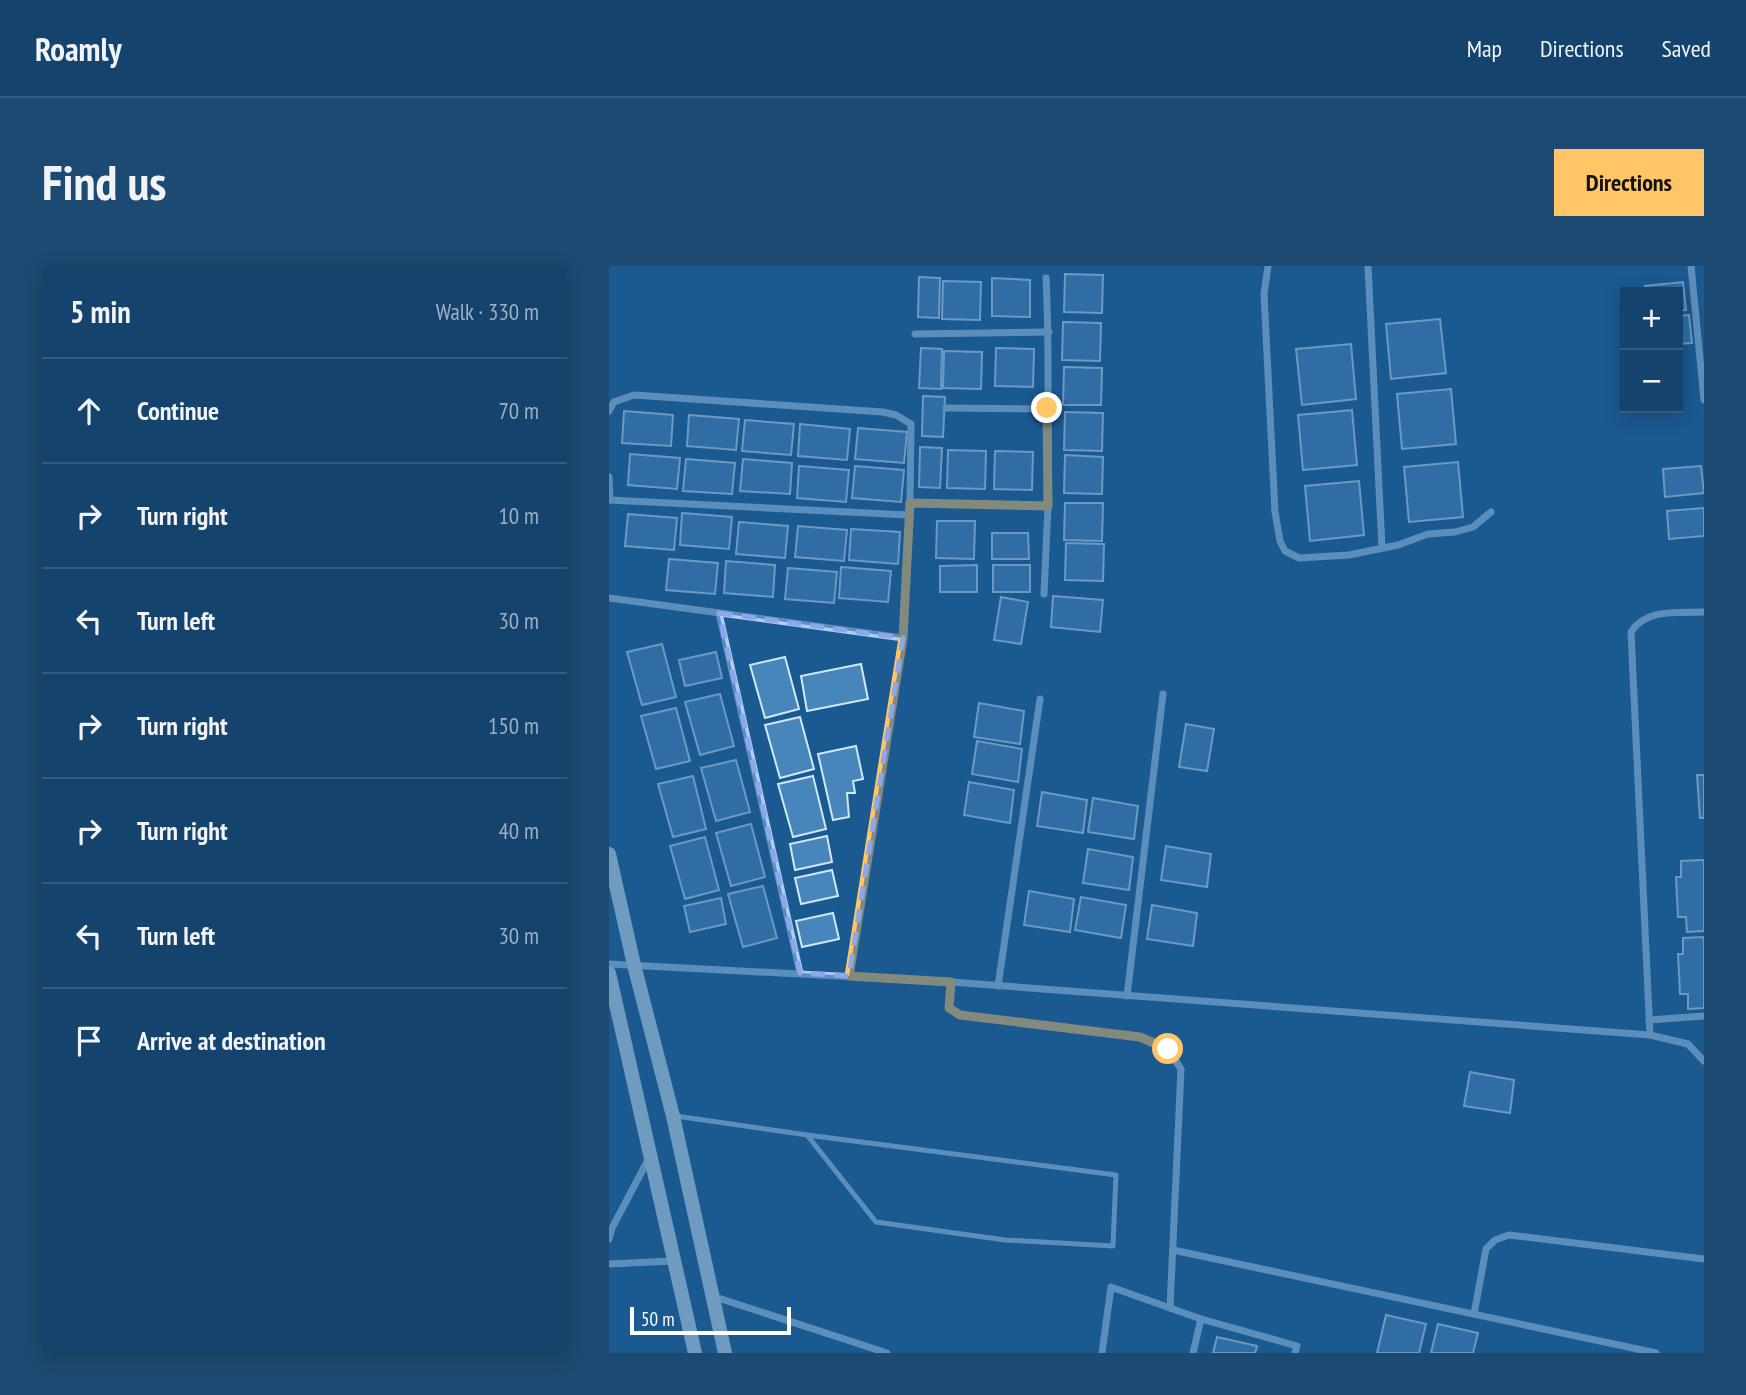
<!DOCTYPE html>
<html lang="en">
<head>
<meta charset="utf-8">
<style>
	body { margin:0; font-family:"PT Sans Narrow",sans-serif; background:#1d4a72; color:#f1f3f6 }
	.controls { position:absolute; right:21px; top:21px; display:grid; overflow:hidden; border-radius:0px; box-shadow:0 4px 18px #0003 }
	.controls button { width:63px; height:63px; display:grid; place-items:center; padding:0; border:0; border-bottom:2px solid #335c80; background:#14436d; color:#f1f3f6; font:35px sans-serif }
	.scale { position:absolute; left:21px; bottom:18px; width:161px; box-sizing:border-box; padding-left:7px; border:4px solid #fff; border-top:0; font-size:19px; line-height:24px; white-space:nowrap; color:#fff; -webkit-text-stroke:5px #1b5991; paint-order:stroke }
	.stop { position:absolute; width:21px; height:21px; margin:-16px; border:5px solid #ffc567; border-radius:50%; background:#fff }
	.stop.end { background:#ffc567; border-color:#fff; box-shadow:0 2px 7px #0008 }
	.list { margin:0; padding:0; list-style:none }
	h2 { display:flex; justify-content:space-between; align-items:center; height:91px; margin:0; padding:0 28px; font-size:30px }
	h2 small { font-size:23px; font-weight:400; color:#9db0c2 }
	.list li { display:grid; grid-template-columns:46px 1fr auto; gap:21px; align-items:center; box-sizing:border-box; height:105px; padding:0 28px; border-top:2px solid #335c80 }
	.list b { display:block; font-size:26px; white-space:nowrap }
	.list em { font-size:23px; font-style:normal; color:#9db0c2 }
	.icon { flex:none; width:38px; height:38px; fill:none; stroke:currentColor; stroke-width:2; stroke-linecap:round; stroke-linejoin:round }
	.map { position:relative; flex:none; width:1095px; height:1087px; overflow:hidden; border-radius:0px }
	header { display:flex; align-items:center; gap:42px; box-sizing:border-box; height:98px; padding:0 35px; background:#14436d; border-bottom:2px solid #335c80 }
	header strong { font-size:33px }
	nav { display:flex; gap:38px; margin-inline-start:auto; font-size:24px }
	.intro { display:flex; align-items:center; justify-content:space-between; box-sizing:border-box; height:168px; padding:0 42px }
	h1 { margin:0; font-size:49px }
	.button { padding:18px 32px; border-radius:0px; background:#ffc567; color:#111; font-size:24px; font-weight:700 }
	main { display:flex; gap:42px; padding:0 42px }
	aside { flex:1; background:#14436d; border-radius:0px; box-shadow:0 4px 18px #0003 }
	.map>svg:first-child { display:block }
	.building { fill:#4885ba; stroke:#d0e7fa; stroke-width:2 }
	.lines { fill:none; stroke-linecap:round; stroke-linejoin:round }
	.lane { stroke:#aacfef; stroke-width:5 }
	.street { stroke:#aacfef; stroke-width:7 }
	.secondary { stroke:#d7eafa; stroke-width:14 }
	.route { stroke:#ffc567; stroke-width:9 }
	.marked { fill:none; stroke:#8ea6ec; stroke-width:5; stroke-dasharray:14 9; stroke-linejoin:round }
</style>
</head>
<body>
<header>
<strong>Roamly</strong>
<nav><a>Map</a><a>Directions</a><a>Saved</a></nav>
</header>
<div class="intro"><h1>Find us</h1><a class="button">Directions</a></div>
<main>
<aside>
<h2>5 min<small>Walk · 330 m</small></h2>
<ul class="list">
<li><svg class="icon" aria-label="ahead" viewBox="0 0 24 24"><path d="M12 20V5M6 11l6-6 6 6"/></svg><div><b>Continue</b></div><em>70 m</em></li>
<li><svg class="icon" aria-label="right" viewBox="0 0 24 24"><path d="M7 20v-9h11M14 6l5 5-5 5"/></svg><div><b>Turn right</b></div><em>10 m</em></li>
<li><svg class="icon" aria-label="left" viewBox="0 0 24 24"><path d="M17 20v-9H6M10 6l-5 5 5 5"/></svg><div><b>Turn left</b></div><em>30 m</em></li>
<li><svg class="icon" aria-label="right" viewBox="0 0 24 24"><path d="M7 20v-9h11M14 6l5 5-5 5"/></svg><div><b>Turn right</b></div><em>150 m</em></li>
<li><svg class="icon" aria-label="right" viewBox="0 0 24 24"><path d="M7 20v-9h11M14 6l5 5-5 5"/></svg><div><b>Turn right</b></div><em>40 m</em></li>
<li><svg class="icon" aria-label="left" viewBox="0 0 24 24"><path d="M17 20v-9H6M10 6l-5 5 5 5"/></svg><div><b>Turn left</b></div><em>30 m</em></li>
<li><svg class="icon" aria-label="arrive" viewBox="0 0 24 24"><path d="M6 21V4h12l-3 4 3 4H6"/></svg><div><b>Arrive at destination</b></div></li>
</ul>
</aside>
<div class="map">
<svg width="1095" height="1087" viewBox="0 0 1095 1087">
	<rect width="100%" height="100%" fill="#1b5991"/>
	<!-- building -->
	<g class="building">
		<path d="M456,8l38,1 -1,38 -38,-1z"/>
		<path d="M310,11l21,1 -1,40 -21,-1z"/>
		<path d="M383,12l38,2v37l-38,-1z"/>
		<path d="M334,15l38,1 -1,38 -38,-1z"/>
		<path d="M1074,16l3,28 -8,1v-19h-33v-6z"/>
		<path d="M1080,49l3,28 -14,1v-28z"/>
		<path d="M831,53l6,54 -55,6 -5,-55z"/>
		<path d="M454,56l38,1 -1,38 -38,-1z"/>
		<path d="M742,78l5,55 -54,6 -6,-56z"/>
		<path d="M312,82l21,1 -1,40 -22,-1z"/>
		<path d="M387,82l38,1 -1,38 -38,-1z"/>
		<path d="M335,85l38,1 -1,37 -38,-1z"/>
		<path d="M455,101l38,1 -1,37h-38z"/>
		<path d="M842,123l5,55 -54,5 -5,-55z"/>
		<path d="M314,130l22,1 -2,40 -21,-1z"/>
		<path d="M743,144l5,55 -54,5 -5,-55z"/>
		<path d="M15,145l49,4 -2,31 -49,-3z"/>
		<path d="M456,146l38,1 -1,38 -38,-1z"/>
		<path d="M80,149l50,4 -3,31 -49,-4z"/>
		<path d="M136,154l49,4 -3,31 -49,-4z"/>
		<path d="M191,158l50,5 -3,31 -49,-4z"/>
		<path d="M249,162l49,4 -3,31 -49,-4z"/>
		<path d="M311,181l22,1 -2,40 -21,-1z"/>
		<path d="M339,184l38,1 -1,38 -38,-1z"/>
		<path d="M386,185l38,1 -1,38 -38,-1z"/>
		<path d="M21,188l50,4 -3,31 -49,-4z"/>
		<path d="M456,189l38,2 -1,37 -38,-1z"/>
		<path d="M77,193l49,4 -3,31 -49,-3z"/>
		<path d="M134,193l49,4 -2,31 -50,-3z"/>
		<path d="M849,196l5,55 -54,5 -5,-55z"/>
		<path d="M190,200l50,4 -3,32 -49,-4z"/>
		<path d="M246,200l49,4 -3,32 -49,-4z"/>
		<path d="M1092,200l3,27 -39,4 -2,-28z"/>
		<path d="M750,215l5,54 -54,6 -5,-55z"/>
		<path d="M456,237h38l-1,38 -38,-1z"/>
		<path d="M1095,242v28l-35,3 -2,-28z"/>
		<path d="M73,247l50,4 -3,32 -49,-4z"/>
		<path d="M19,248l49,4 -3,32 -49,-4z"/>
		<path d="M328,255h38l-1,38 -38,-1z"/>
		<path d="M130,256l49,4 -3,32 -49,-4z"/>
		<path d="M189,260l49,4 -3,31 -49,-4z"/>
		<path d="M242,263l49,3 -2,32 -49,-4z"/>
		<path d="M383,267h36l1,26h-37z"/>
		<path d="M457,277l38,1 -1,37 -38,-1z"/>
		<path d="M60,293l49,4 -3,31 -49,-4z"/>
		<path d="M117,295l49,4 -2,32 -49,-4z"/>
		<path d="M368,299v27h-37v-26z"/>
		<rect x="384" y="299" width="37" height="27"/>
		<path d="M232,301l50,4 -3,31 -49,-4z"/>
		<path d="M179,302l49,4 -3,31 -49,-4z"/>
		<path d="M444,330l50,4 -3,32 -49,-5z"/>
		<path d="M392,331l27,5 -7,42 -27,-4z"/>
		<path d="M53,378l14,53 -34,8 -15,-53z"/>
		<path d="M107,386l6,26 -37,8 -6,-26z"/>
		<path d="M176,391l14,52 -34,9 -15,-53z"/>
		<path d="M252,398l7,35 -61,12 -6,-35z"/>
		<path d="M111,428l14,52 -34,9 -15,-53z"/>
		<path d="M370,437l45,8 -4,33 -46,-7z"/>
		<path d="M67,442l14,53 -34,8 -15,-53z"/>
		<path d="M191,451l14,52 -34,9 -15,-53z"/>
		<path d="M577,458l28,5 -7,42 -28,-4z"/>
		<path d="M368,475l45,8 -4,33 -46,-8z"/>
		<path d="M247,480l7,33 -10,2 2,12h-8l2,24 -16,3 -15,-66z"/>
		<path d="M127,494l14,52 -34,9 -15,-53z"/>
		<path d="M1088,509h7v43h-4z"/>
		<path d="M84,510l13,53 -33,8 -15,-53z"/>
		<path d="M204,510l13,53 -33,8 -15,-53z"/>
		<path d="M360,516l45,8 -4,33 -46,-8z"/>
		<path d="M433,526l45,8 -4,33 -46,-7z"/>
		<path d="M484,532l45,8 -4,33 -46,-7z"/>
		<path d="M142,558l14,53 -34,9 -15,-53z"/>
		<path d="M218,570l5,26 -37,8 -5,-26z"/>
		<path d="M96,571l14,53 -34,9 -15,-53z"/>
		<path d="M557,580l45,8 -4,33 -46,-7z"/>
		<path d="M479,583l45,8 -4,33 -46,-7z"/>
		<path d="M1095,594v71l-17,1 -1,-15h-8l-2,-40h5v-16z"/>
		<path d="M223,604l6,26 -37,8 -6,-26z"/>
		<path d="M154,620l14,52 -34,9 -15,-53z"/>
		<path d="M420,625l45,8 -4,33 -46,-7z"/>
		<path d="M472,631l45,8 -5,33 -46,-8z"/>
		<path d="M112,632l5,26 -36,8 -6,-26z"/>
		<path d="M543,639l45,8 -4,33 -46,-7z"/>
		<path d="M224,647l6,26 -37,8 -6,-26z"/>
		<path d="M1095,671v71l-16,1v-15h-8l-2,-40h5v-16z"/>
		<path d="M861,806l44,8 -4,33 -46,-7z"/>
		<path d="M777,1049l40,9 -7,29h-42z"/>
		<path d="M829,1058l40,9 -5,20h-42z"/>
		<path d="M608,1071l40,9 -2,7h-42z"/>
	</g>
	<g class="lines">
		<!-- lane -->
		<path class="lane" d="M67,850l131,19 309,40 -3,71 -108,-6 -129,-18 -69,-87"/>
		<!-- street -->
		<g class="street">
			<path d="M659,0l-4,28 11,218 5,29 5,10 14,7 50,-3 49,-10 30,-11 27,-2 18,-5 18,-15"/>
			<path d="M759,0l14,282"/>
			<path d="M1082,0l13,134"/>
			<path d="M306,68l134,-2"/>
			<path d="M337,142l101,1"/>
			<path d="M0,145l5,-9 20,-7 249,17 13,3 15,9 -1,79 -7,135 -54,338"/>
			<path d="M0,211l1,23"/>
			<path d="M0,234l299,15"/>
			<path d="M301,237l138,3c-1,-76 2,-152 -2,-228"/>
			<path d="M435,328l4,-88"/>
			<path d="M0,332l294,40"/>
			<path d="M110,347l81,360"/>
			<path d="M0,698l342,18 699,53 38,9 16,17"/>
			<path d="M342,716l-2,26 11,7 180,22 28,12 13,20 -11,239"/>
			<path d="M389,720l42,-287"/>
			<path d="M518,730l36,-302"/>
			<path d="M1040,754l55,-4"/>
			<path d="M1041,769l-19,-403c15,-24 47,-19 73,-20"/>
			<path d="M0,973l3,-11 37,-70"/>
			<path d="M564,984l483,103"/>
			<path d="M0,998l64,-3"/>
			<path d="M103,1030l175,57"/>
			<path d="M865,1048l12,-65 9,-9 14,-5 195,24"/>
			<path d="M493,1087l9,-66 90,32"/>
			<path d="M584,1087l8,-34 96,27 -2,7"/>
		</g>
		<!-- secondary -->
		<g class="secondary">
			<path d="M0,588l25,111 39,151 52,237"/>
			<path d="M0,707l86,380"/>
		</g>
	</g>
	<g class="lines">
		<!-- route -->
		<path class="route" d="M438,142l1,98 -138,-3 -7,135 -54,338 102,6 -2,26 11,7 180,22 28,12"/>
	</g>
	<!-- marked area -->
	<path d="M0 0H1095V1087H0ZM110,347l184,25 -54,338 -49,-3z" fill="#1b5991" fill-opacity=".55" fill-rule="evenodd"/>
	<path class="marked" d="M110,347l184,25 -54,338 -49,-3z"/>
</svg>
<div class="controls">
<button>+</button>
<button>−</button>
</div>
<div class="scale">50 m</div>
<div class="stop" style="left:559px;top:783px"></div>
<div class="stop end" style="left:438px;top:142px"></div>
</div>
</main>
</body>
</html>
